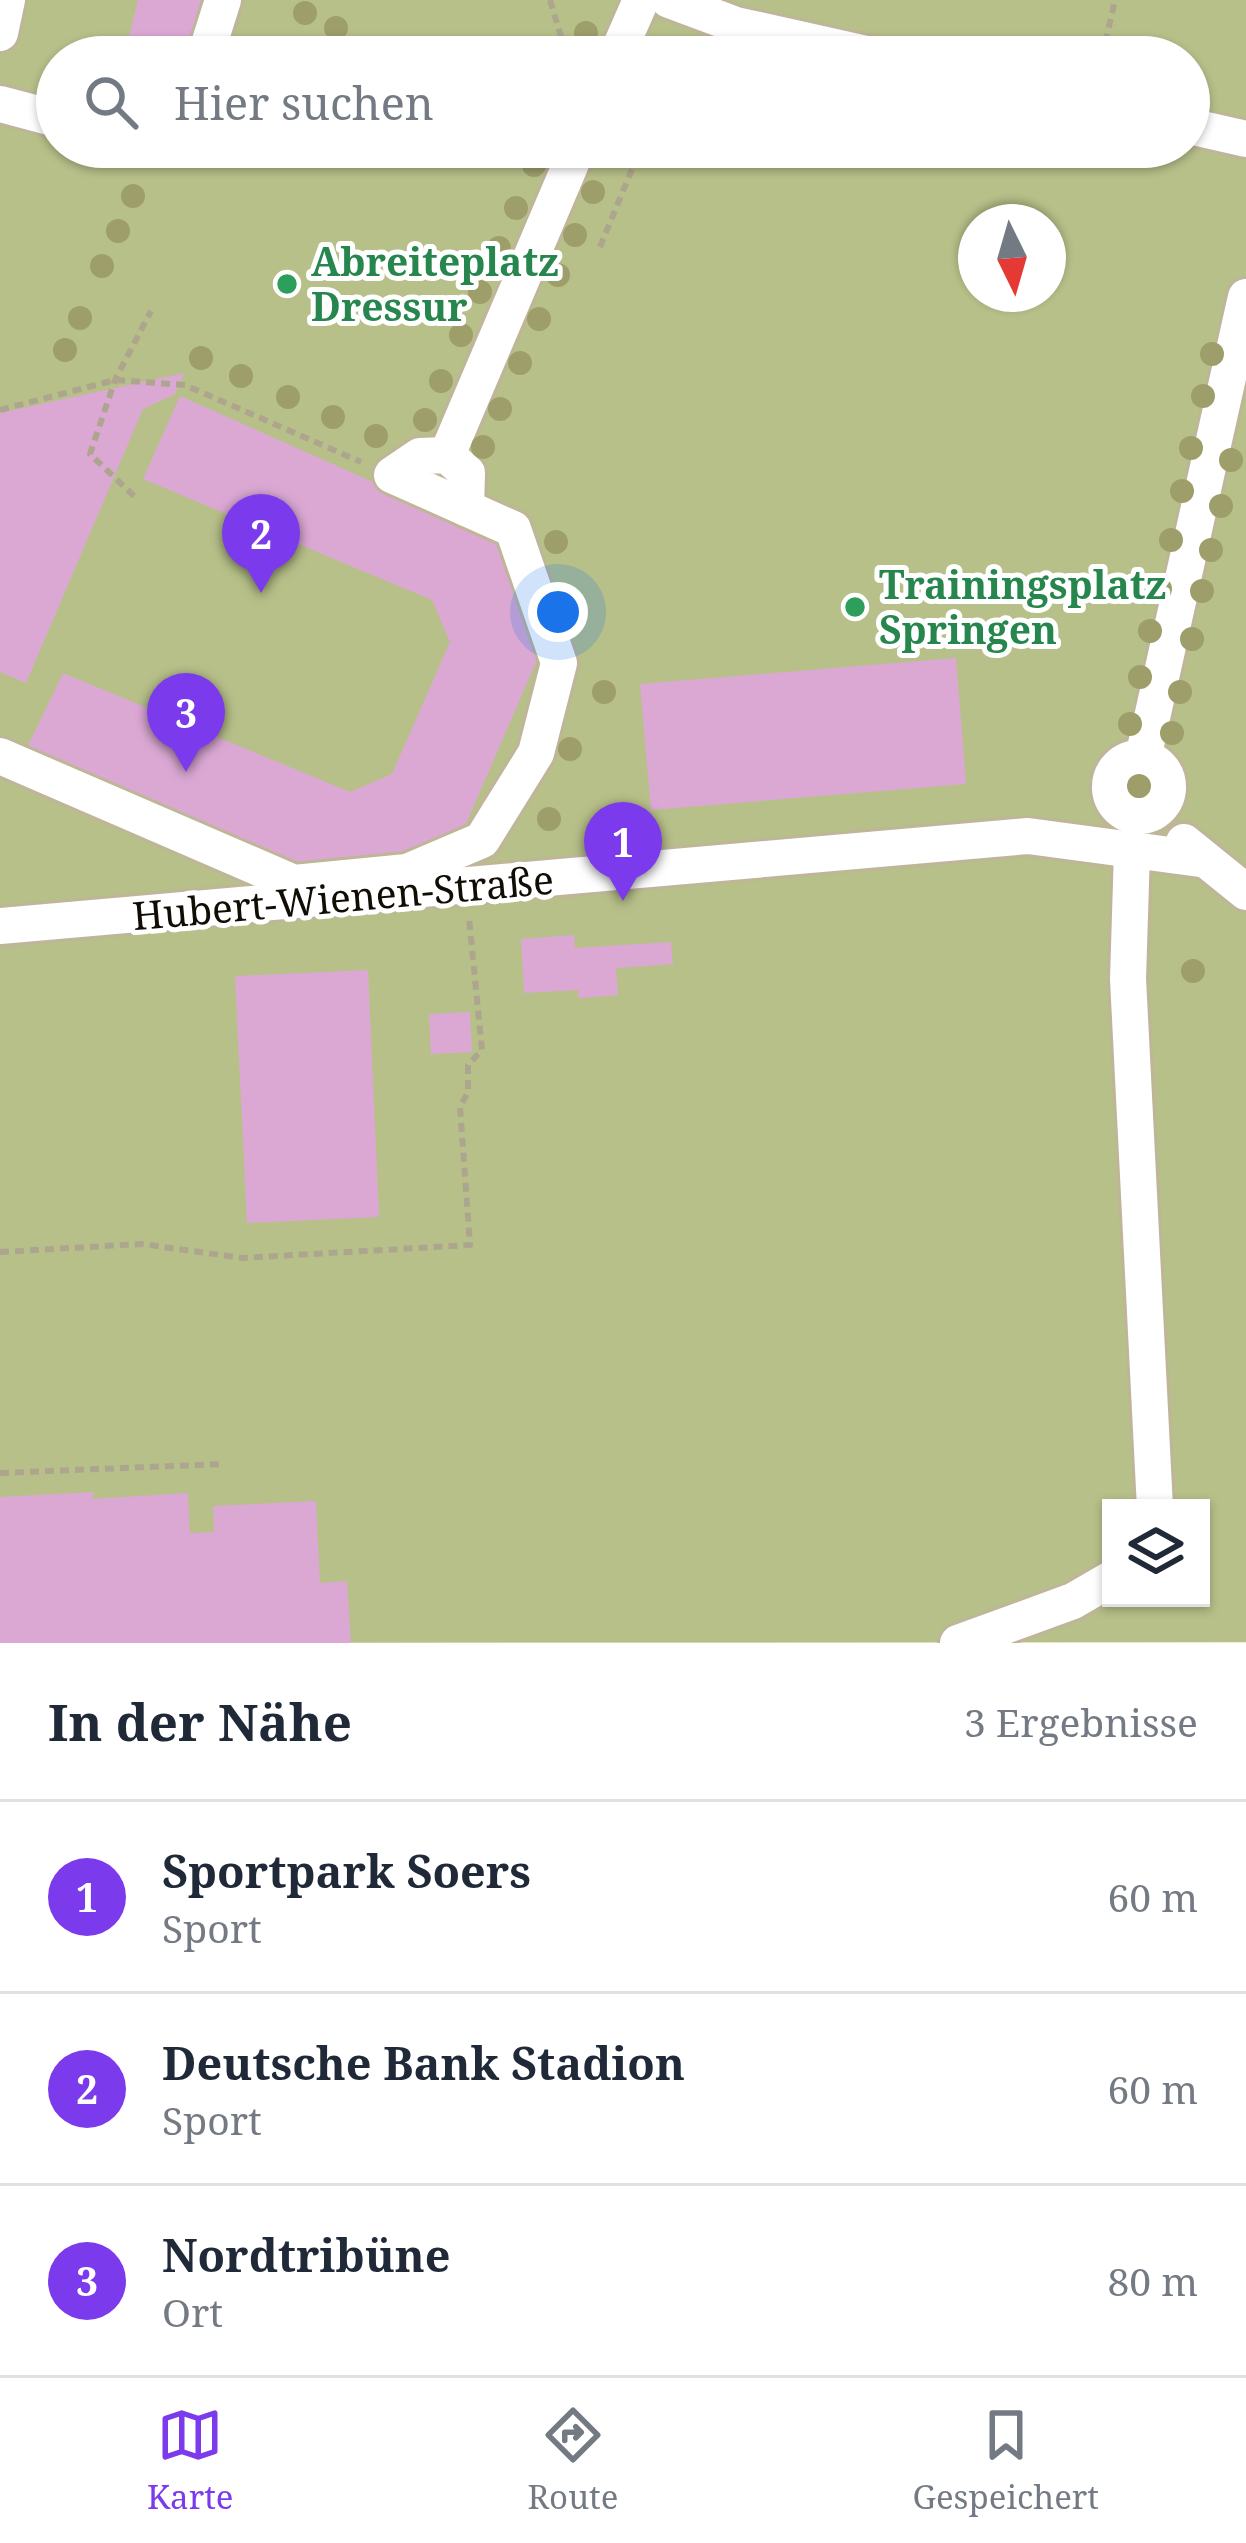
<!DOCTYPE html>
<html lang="de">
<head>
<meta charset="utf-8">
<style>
	body { margin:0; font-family:"Noto Serif",serif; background:#f6f6f7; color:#1f2937 }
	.controls { position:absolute; right:36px; bottom:36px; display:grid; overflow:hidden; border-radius:0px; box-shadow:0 3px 9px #0004 }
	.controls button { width:108px; height:108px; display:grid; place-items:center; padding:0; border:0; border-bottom:3px solid #e0e1e3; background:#fff; color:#1f2937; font:60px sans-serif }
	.compass { position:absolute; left:958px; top:204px; width:108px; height:108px; border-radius:50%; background:#fff; box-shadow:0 3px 9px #0004; rotate:175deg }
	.you { position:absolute; left:558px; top:612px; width:42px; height:42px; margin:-30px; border:9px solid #fff; border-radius:50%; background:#1a73e8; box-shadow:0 0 0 18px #1a73e833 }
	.badge { display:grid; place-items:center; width:78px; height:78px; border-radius:50%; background:#7c3aed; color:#fff; font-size:39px; font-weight:700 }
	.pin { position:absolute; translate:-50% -99px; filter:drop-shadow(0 3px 6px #0008) }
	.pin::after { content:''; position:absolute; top:63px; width:42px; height:36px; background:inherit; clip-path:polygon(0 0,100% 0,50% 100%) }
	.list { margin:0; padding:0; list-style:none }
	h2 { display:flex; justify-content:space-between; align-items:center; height:156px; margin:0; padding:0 48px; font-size:51px }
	h2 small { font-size:39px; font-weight:400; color:#747a83 }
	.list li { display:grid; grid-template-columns:78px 1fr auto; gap:36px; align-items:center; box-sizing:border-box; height:192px; padding:0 48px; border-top:3px solid #e0e1e3 }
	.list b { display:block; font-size:45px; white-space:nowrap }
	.list p { margin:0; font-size:39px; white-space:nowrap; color:#747a83 }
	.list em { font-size:39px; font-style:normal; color:#747a83 }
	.icon { flex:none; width:66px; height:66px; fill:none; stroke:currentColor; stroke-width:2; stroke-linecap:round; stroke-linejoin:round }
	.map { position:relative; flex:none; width:1246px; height:1643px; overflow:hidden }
	.search { position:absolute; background:#fff; box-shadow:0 3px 9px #0004; left:36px; right:36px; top:36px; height:132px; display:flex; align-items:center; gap:30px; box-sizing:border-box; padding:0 42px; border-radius:66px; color:#747a83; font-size:45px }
	.sheet { height:732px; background:#fff }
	nav { display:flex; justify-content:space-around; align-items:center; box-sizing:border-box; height:168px; border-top:3px solid #e0e1e3; background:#fff; font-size:33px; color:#747a83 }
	nav a { display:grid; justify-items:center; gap:6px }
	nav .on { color:#7c3aed }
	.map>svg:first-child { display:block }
	.pitch { fill:#b7c089; fill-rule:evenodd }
	.building { fill:#dba8d4 }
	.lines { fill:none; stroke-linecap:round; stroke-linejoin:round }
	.minor-casing { stroke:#bfb598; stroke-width:42 }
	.path { stroke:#aea58f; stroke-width:6; stroke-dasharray:9 6; stroke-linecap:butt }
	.minor { stroke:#fff; stroke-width:36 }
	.tree { fill:#9e9e6b }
	.leisure-dot { fill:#2e9e5b; stroke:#fff; stroke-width:4.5 }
	.labels { text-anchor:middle; stroke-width:10; stroke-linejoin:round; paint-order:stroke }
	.leisure-label { font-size:39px; font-weight:bold; fill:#27864d; stroke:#fff; text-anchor:start }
	.street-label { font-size:39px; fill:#110d04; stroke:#fff }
</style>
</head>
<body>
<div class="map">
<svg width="1246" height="1643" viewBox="0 0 1246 1643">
	<rect width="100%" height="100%" fill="#f8edd0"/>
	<!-- pitch -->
	<path class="pitch" d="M0,0h1246v1642l-1246,1zM57,57h1132v90h-1132zM976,222h72v72h-72zM1111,1508h90v90h-90z"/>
	<!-- building -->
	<g class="building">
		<path d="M138,0h71l-14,57h-71z"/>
		<path d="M184,373l-9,21 -32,15 -117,274 -26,-11v-259z"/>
		<path d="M180,396l321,143 42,107 -84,194 -110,53 -324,-141 38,-79 287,119 42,-18 58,-132 -18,-42 -289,-121z"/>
		<path d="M956,658l10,126 -315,26 -11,-126z"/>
		<path d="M574,935l1,13 96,-6 2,22 -57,4 2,27 -40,3v-8l-54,3 -3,-54z"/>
		<path d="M368,970l11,247 -132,6 -12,-247z"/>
		<path d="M470,1012l2,40 -41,2 -2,-40z"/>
		<path d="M95,1492l-4,7 97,-6 2,40 24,-1 -1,-26 103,-5 4,82 27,-2 4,62h-351v-146z"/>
	</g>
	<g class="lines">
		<!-- minor casing -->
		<g class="minor-casing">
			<g id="minor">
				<path d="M669,0l67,25 144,32"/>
				<path d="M0,33l7,-33"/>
				<path d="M205,57l18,-57"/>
				<path d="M616,57l25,-57"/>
				<path d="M0,104l57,15"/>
				<path d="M1189,126l57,13"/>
				<path d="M168,147h5"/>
				<path d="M447,455l131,-308"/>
				<path d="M447,455l20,18 -1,35 -74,-33 28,-19z"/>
				<path d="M0,756l294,127 113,-11 75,-32 54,-87 23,-90 -46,-134 -47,-21"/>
				<path d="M1143,758l103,-461"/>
				<circle cx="1139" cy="787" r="29"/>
				<path d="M1184,842l62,50"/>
				<path d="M1132,851l-4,128 27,529"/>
				<path d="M0,926l1028,-90 172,23"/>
				<path d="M958,1643l115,-42 38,-22"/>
			</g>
		</g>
		<!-- path -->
		<g class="path">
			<path d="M550,0l13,43 13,14"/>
			<path d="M556,57l7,-14"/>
			<path d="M1102,57l13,-57"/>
			<path d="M600,247l41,-100"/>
			<path d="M461,276l22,9"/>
			<path d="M0,410l115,-30 70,5 176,77"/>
			<path d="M134,496l-44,-42 25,-74 36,-69"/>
			<path d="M0,1252l142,-8 100,14 228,-13 -10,-138 8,-15v-27l14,-15 -13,-132"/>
			<path d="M0,1473l223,-9"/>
		</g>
		<!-- minor -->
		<use href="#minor" class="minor"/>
	</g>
	<!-- trees -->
	<g class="tree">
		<circle cx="305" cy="13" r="12"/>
		<circle cx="336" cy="28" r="12"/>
		<circle cx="586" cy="33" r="12"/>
		<circle cx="534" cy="165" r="12"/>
		<circle cx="593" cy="192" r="12"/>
		<circle cx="133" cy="196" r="12"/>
		<circle cx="516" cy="208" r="12"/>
		<circle cx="118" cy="231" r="12"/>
		<circle cx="575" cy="235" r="12"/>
		<circle cx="499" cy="248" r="12"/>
		<circle cx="102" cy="266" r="12"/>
		<circle cx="558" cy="275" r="12"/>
		<circle cx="480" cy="292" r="12"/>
		<circle cx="80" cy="318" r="12"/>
		<circle cx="539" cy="319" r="12"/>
		<circle cx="461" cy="335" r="12"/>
		<circle cx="65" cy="350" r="12"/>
		<circle cx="1212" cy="354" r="12"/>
		<circle cx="201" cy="358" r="12"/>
		<circle cx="520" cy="363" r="12"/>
		<circle cx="241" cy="376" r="12"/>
		<circle cx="441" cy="381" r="12"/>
		<circle cx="1203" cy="396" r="12"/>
		<circle cx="288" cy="397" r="12"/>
		<circle cx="500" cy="409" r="12"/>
		<circle cx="333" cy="417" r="12"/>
		<circle cx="425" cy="420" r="12"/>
		<circle cx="376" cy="436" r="12"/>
		<circle cx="483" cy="447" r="12"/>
		<circle cx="1191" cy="448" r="12"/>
		<circle cx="1231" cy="460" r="12"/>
		<circle cx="1182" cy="491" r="12"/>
		<circle cx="1221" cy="506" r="12"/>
		<circle cx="1171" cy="540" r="12"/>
		<circle cx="556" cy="542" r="12"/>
		<circle cx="1211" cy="550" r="12"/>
		<circle cx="1160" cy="589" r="12"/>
		<circle cx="1202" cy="591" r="12"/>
		<circle cx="1150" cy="631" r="12"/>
		<circle cx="1192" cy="639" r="12"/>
		<circle cx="1140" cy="677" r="12"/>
		<circle cx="604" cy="692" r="12"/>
		<circle cx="1180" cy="692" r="12"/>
		<circle cx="1130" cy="724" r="12"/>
		<circle cx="1172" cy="733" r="12"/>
		<circle cx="570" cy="749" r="12"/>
		<circle cx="1139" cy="786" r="12"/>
		<circle cx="549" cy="819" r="12"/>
		<circle cx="1193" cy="971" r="12"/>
	</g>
	<!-- markers -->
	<g class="leisure-dot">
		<circle cx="287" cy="284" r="12"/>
		<circle cx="855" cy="607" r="12"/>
	</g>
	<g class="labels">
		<!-- leisure labels -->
		<g class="leisure-label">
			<text x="311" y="276">Abreiteplatz<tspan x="311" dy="45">Dressur</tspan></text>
			<text x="879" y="599">Trainingsplatz<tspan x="879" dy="45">Springen</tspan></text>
		</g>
		<!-- street labels -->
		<g class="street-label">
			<text transform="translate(343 898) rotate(-5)" y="14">Hubert-Wienen-Straße</text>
		</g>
	</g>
</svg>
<div class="controls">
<button><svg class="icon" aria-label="layers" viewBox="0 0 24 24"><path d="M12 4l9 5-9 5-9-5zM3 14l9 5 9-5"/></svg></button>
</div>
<svg class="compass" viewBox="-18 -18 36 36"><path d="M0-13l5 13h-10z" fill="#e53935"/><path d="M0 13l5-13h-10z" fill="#747a83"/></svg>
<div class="you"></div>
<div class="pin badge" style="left:623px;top:901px">1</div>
<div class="pin badge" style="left:261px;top:593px">2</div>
<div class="pin badge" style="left:186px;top:772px">3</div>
<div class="search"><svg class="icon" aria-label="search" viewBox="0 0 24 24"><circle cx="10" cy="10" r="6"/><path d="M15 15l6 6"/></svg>Hier suchen</div>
</div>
<section class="sheet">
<h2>In der Nähe<small>3 Ergebnisse</small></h2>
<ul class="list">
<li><span class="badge">1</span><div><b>Sportpark Soers</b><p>Sport</p></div><em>60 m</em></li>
<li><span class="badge">2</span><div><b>Deutsche Bank Stadion</b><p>Sport</p></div><em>60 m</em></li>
<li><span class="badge">3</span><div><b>Nordtribüne</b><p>Ort</p></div><em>80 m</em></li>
</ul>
</section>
<nav>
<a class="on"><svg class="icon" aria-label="map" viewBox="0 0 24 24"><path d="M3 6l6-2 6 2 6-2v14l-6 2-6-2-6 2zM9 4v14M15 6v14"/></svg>Karte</a>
<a><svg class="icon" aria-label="directions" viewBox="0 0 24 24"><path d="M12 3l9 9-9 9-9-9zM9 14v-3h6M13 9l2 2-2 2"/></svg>Route</a>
<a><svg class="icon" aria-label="saved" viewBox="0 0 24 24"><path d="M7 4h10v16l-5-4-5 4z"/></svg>Gespeichert</a>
</nav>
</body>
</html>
